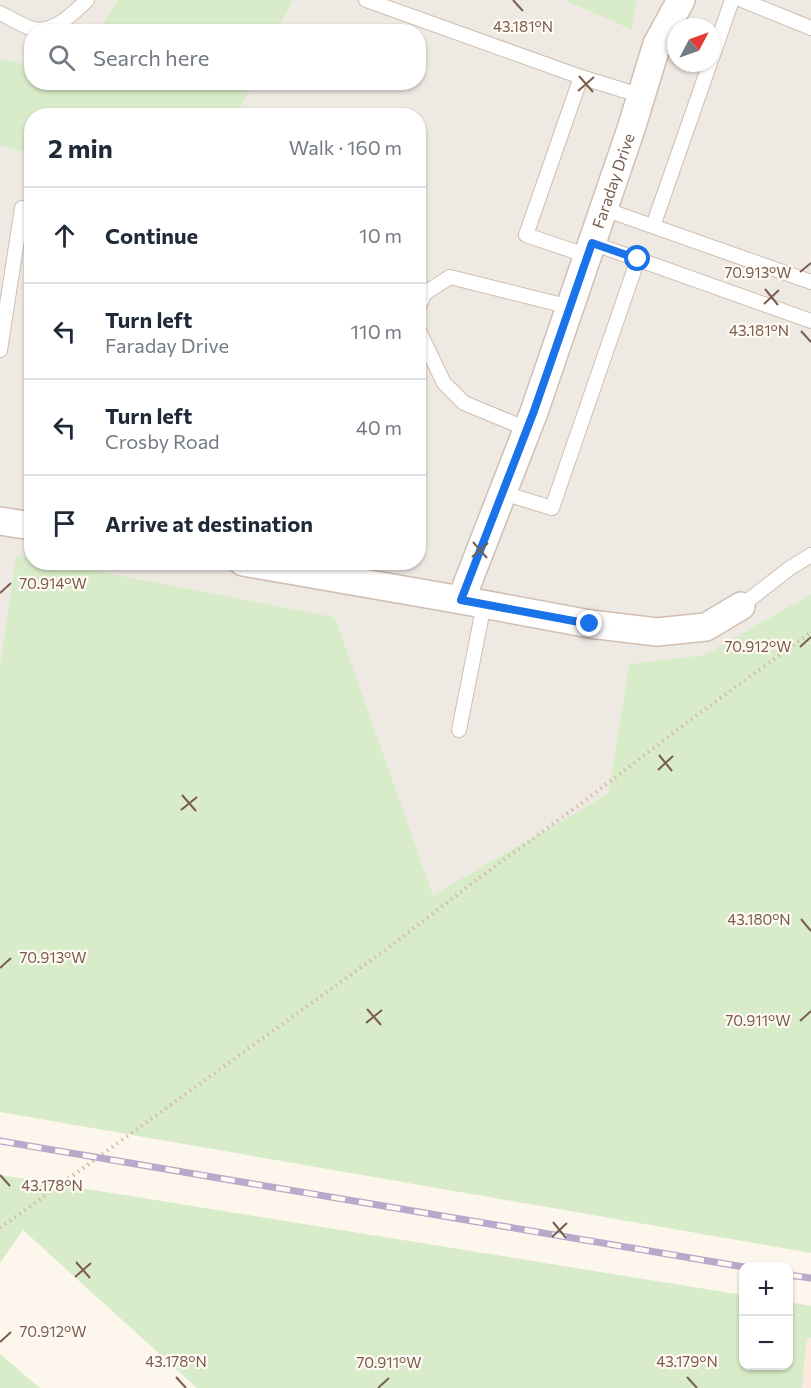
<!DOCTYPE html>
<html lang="en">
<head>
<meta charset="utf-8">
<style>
	body { margin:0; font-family:Commissioner,sans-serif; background:#f6f6f7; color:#1f2937 }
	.controls { position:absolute; right:18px; bottom:18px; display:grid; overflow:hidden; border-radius:12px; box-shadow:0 2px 4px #0004 }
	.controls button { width:54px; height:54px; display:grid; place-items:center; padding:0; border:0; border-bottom:2px solid #e0e1e3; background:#fff; color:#1f2937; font:30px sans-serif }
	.compass { position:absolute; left:667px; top:18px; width:54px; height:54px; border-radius:50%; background:#fff; box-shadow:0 2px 4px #0004; rotate:49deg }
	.stop { position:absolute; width:18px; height:18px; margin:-14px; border:4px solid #1a73e8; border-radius:50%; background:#fff }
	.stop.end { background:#1a73e8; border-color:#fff; box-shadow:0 2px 6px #0008 }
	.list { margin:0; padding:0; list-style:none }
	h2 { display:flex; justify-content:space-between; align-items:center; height:78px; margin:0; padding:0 24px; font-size:26px }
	h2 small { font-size:20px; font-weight:400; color:#747a83 }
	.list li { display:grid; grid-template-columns:39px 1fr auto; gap:18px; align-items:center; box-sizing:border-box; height:96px; padding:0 24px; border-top:2px solid #e0e1e3 }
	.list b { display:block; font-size:22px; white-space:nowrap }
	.list p { margin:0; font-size:20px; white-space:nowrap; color:#747a83 }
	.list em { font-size:20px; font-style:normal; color:#747a83 }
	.icon { flex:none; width:33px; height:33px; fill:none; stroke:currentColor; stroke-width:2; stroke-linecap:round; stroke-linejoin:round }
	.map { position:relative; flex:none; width:811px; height:1388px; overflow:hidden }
	.search { position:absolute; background:#fff; box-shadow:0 2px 4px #0004; left:24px; top:24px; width:402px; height:66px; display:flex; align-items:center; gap:15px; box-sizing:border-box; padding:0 21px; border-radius:24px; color:#747a83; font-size:22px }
	.panel { position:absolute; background:#fff; box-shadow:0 2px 4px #0004; left:24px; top:108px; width:402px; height:462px; border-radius:24px }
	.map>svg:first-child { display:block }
	.commercial { fill:#fde8e0 }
	.industrial { fill:#efe9e4; fill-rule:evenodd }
	.green { fill:#d8ecc9 }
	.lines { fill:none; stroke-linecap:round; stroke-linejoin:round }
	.service-casing { stroke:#d1beb0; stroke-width:16 }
	.minor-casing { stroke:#d1beb0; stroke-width:30 }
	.path { stroke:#d9b8a5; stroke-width:4; stroke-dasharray:1.5 4.5; stroke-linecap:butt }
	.service { stroke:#fff; stroke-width:14 }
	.minor { stroke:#fff; stroke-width:27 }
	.rail-casing { stroke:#b9a8c9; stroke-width:7 }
	.rail { stroke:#fffaf3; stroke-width:4.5; stroke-dasharray:14; stroke-linecap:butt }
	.route { stroke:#1a73e8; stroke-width:8 }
	.ticks { fill:none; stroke:#7a5c4d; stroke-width:2 }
	.labels { text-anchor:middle; stroke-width:4.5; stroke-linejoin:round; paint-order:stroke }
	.street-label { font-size:16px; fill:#7a5c4d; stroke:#fffaf3 }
	.ticks-label { font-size:15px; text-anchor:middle; fill:#7a5c4d; stroke:#fffaf3; stroke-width:4.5; stroke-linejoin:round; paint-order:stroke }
</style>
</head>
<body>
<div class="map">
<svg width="811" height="1388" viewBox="0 0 811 1388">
	<rect width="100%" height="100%" fill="#fdf6ec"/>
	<!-- commercial -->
	<path class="commercial" d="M807,1338h4v50h-9z"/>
	<!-- industrial -->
	<g class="industrial">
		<path d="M0,0h118l-20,31 -66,1 -1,33 -31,-6z"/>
		<path d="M293,0h271l68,30 5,-30h174v594l-107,61 -75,9 -21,130 -175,101 -98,-278 -280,-54 363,-1v-446l-181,-1 16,-32 165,-1v-50l-141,-1zM676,27h36v36h-36z"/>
		<path d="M0,146l32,8v280l-2,5 2,1 -1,118 -15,-3 -16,111z"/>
	</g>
	<!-- green -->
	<g class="green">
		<path d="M118,0h175l-16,31h-179z"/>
		<path d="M564,0h73l-5,30z"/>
		<path d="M0,59l31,6 1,17 221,1 -16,32 -205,1 -1,38 -31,-8z"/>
		<path d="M16,555l15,3 1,4 23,1 280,54 98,278 175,-101 21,-130 75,-9 107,-61v659l-811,-141v-446z"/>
		<path d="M0,1175l743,120 1,71h44l1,-64 22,4v32h-4l-5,50h-605l-174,-158 -23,33z"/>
		<path d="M0,1354l40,34h-40z"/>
	</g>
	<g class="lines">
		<!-- service casing -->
		<g class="service-casing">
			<g id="service">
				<path d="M366,0l215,77 61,19"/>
				<path d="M742,0l69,28"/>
				<path d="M0,13c10,5 20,11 30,15 21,8 44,-15 57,-28"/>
				<path d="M712,58l20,-58"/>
				<path d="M581,77l-55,158 62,21"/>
				<path d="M604,209l207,73"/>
				<path d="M653,226l57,-163"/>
				<path d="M592,243l219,78"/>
				<path d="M418,308l7,-15 25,-16 120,30"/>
				<path d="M418,329l26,54 20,20 63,26"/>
				<path d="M0,350l22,-142"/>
				<path d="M503,493l49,15 86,-249"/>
				<path d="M741,606l49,-38 21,-13"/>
				<path d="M459,730l25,-126"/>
			</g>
		</g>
		<!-- minor casing -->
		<g class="minor-casing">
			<g id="minor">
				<path d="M0,521l32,5"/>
				<path d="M243,562l218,38 129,24 67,8 49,-5 35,-21"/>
				<path id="s1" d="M461,600l73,-188 97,-283 26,-85 24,-44"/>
			</g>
		</g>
		<!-- path -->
		<path class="path" d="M0,1228l396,-286 75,-58 116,-85 102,-78 122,-89"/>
		<!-- service -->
		<use href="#service" class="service"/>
		<!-- minor -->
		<use href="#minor" class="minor"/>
		<!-- rail casing -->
		<g class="rail-casing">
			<g id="rail">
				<path d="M0,1141l744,126"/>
				<path d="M788,1275l23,3"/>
			</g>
		</g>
		<!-- rail -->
		<use href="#rail" class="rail"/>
	</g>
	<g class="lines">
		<!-- route -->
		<path class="route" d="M590,624l-129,-24 73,-189 58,-168 46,16"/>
	</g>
	<!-- ticks -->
	<path class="ticks" d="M513,0l10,11M579,76l14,16M578,91l16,-14M800,272l11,-9M765,289l13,16M764,304l15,-14M801,331l10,11M473,542l14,16M472,557l16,-14M0,593l11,-10M800,647l11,-10M659,755l13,16M658,770l15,-14M182,795l14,16M181,810l16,-13M801,919l10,12M0,968l11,-10M367,1009l14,16M800,1021l11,-10M366,1023l16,-13M0,1175l10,11M553,1222l13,16M552,1237l15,-14M76,1262l14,16M75,1277l16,-14M0,1342l11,-10M176,1377l10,11M687,1377l10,11M378,1388l11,-10"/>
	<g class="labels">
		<!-- street labels -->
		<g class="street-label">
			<text dy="6" stroke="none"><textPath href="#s1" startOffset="446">Faraday Drive</textPath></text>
		</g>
	</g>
	<g class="ticks-label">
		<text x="523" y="32">43.181°N</text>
		<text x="758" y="278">70.913°W</text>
		<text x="759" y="336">43.181°N</text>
		<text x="53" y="589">70.914°W</text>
		<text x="758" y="652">70.912°W</text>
		<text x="759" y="925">43.180°N</text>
		<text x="53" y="963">70.913°W</text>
		<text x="758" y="1026">70.911°W</text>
		<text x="52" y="1191">43.178°N</text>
		<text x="53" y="1337">70.912°W</text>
		<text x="176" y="1367">43.178°N</text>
		<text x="687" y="1367">43.179°N</text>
		<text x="389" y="1368">70.911°W</text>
	</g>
</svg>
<div class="controls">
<button>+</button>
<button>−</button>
</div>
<svg class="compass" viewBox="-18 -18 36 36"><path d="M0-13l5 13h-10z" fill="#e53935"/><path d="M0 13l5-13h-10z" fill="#747a83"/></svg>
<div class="stop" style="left:638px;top:259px"></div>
<div class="stop end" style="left:590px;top:624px"></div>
<div class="search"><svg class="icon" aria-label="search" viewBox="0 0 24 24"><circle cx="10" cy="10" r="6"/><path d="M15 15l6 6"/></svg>Search here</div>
<section class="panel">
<h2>2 min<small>Walk · 160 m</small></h2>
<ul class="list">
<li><svg class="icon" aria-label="ahead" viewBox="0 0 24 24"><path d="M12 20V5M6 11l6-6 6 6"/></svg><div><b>Continue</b></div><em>10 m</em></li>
<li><svg class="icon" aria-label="left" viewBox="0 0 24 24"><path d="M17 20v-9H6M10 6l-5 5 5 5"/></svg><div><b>Turn left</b><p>Faraday Drive</p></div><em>110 m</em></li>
<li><svg class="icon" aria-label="left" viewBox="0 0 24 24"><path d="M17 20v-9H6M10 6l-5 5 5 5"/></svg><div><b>Turn left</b><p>Crosby Road</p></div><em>40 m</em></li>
<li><svg class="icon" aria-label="arrive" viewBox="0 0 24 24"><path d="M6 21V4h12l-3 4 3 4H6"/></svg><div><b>Arrive at destination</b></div></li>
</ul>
</section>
</div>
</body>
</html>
